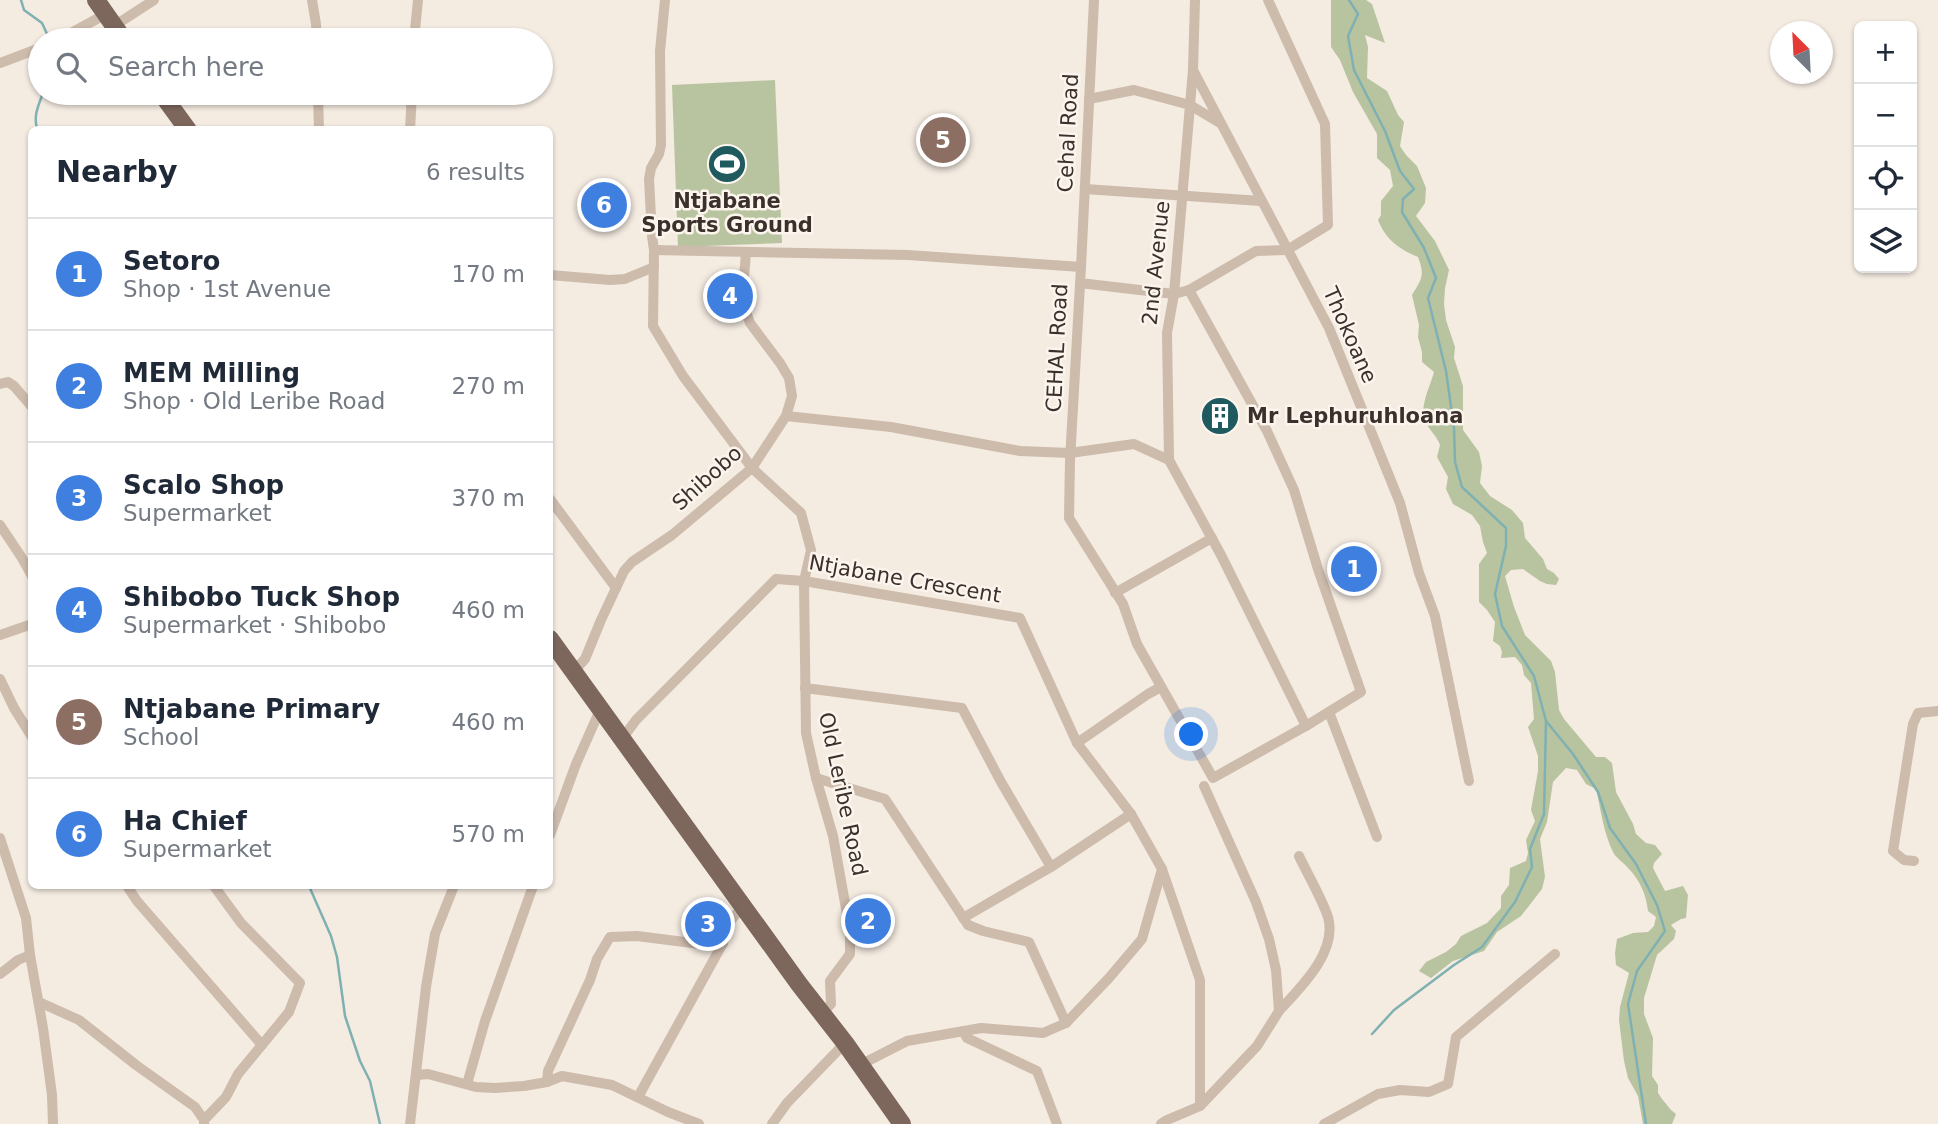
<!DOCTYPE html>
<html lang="en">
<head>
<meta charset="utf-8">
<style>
	body { margin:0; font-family:"DejaVu Sans",sans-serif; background:#f2f2f3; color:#1f2937 }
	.controls { position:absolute; right:21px; top:21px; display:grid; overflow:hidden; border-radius:10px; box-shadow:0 2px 5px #0004 }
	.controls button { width:63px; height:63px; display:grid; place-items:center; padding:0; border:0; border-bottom:2px solid #e0e1e3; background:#fff; color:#1f2937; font:35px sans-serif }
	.compass { position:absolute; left:1770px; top:21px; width:63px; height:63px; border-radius:50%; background:#fff; box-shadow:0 2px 5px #0004; rotate:336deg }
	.you { position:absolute; left:1192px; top:735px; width:24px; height:24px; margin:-18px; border:5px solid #fff; border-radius:50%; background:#1a73e8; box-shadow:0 0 0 10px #1a73e833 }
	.badge { display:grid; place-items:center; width:46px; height:46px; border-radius:50%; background:#0b8043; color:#fff; font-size:23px; font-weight:700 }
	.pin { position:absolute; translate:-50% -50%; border:4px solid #fff; box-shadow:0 2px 7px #0006 }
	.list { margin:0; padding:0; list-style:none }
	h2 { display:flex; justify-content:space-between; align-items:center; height:91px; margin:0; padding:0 28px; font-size:30px }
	h2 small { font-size:23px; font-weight:400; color:#747a83 }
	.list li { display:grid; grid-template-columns:46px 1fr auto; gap:21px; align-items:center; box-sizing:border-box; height:112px; padding:0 28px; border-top:2px solid #e0e1e3 }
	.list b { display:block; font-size:26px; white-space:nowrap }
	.list p { margin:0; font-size:23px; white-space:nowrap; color:#747a83 }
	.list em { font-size:23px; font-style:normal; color:#747a83 }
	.icon { flex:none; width:38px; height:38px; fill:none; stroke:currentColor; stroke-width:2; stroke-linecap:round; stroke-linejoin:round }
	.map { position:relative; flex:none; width:1938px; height:1124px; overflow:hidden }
	.search { position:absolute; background:#fff; box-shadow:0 2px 5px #0004; left:28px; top:28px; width:525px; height:77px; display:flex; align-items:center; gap:18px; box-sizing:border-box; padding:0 24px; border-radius:38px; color:#747a83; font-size:26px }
	.panel { position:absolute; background:#fff; box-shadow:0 2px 5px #0004; left:28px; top:126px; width:525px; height:763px; border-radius:10px }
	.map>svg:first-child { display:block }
	.green { fill:#b8c4a0 }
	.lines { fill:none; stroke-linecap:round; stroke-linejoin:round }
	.stream { stroke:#7fb0b2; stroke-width:2.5 }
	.minor { stroke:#cdbbac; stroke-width:10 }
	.primary { stroke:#7d675c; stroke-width:18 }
	.labels { text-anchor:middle; stroke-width:5; stroke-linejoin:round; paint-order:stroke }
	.street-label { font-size:21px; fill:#3b302b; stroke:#fbf5ee }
	.poi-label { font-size:21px; font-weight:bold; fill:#3b302b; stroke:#fbf5ee }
</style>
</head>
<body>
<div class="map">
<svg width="1938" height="1124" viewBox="0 0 1938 1124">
	<rect width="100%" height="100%" fill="#f4ebe1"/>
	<!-- green -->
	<g class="green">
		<path d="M1331,0h35l6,4 13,39 -20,-8 3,12 -1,31 20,13 11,24 6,7 -4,24 6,9 11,11 9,22 -1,15 -9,13 19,25 14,29 -4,18 -1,16 2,16 9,27 -1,11 9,28v44l16,22 3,14 -2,17 10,13 22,14 11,13 2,15 18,21 4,10 7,4 5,6 -3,6 -9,-1 -7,-3 -17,-12 -12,1 -6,6 9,31 11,28 26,26 4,11 4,38 5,9 32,38h9l7,6 4,29 17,32 3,10 10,9 9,2 7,9 -8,9 -1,5 12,23 18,-5 5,9 -2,23 -5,1 -10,6 5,6 -2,8 -17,16 -13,43v16l9,24 -1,38 6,9v8l4,6 9,11 5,4 -4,10h-29l-5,-28 -10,-18 -4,-17 -5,-41 1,-13 9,-34 -13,-8 -1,-12 2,-14 16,-6 15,-1 6,-6 2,-9 -8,-6c-2,-17 -8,-31 -20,-43 -5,-6 -12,-10 -15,-16 -10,-21 -12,-42 -17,-63l-10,-5 -9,-14 -11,-2 -13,14 -6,40 -7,17 5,38 -3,12 -21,27 -24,16 -13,19 -31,10 -22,17 -12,-7 7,-9 20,-10 10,-8 5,-8 26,-13 14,-15v-12l8,-11 1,-17 16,-7 2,-8 -2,-13 9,-19 -4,-11 7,-39v-15l-10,-29 6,-8 -3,-36 -7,-8 -2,-10 -7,-8 -14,1 1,-6 -2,-6 -7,-5 2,-19 -8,-12 -8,-8v-38l8,-11 -4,-11 -3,-16 -8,-11 -19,-11 -7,-15 2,-12 -11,-20 3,-12c-3,-9 -11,-15 -15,-24 -6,-14 5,-34 9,-49l-12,-10v-10l-4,-15 1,-12 -7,-30c10,-16 13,-20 6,-38 -19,-8 -32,-17 -40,-37l3,-5v-14l12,-15 -3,-16 -13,-12v-24l-24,-42 -13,-32 -9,-13z"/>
		<path d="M775,80l7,163 -104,4 -6,-162z"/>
	</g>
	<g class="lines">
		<!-- stream -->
		<g class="stream">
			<path d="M21,0l3,10 18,13 6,13"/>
			<path d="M1349,0l9,14 -10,22 6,34 31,61 15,40 14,18 -11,10 -1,13 22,36 12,30 -8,20 18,73 8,57 1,34 7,25 44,41v18l-11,48 7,32 32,50 12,45 27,33 25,38 12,36 26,36 21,41 8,26 -28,40 -9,33 18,120"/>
			<path d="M38,130c-6,-12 1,-26 5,-37"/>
			<path d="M309,886l22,50 6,21 8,59 15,45 10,20 10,43"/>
			<path d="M1372,1034l22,-24 60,-45 28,-18 33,-45 17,-35 -2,-18 14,-35 2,-93"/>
		</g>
		<!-- minor -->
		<g class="minor">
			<path d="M312,0l4,24 1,16"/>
			<path d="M665,0l-5,51 1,94 -2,9 -8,14 -2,11 3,57 2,14 -1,76 30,50 69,92 49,45 10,37 -7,31 2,152 10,45 17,58 17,95v23l-20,27 1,23 -9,9"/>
			<path d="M1195,0l-2,70 136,258 71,175 19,70 16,43 34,165"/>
			<path d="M114,26l40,-26"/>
			<path d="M58,40l48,-26"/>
			<path d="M414,40l4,-40"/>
			<path d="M0,63l40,-15"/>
			<path d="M318,93l1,37"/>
			<path d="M1089,99l45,-9 56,15 30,18"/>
			<path d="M410,130l2,-37"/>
			<path d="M1085,189l176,12"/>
			<path d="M654,250l254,5 173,12 -11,193 -1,58 54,86 14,40 76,134 93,-52 55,-34 -43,-123 -24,-79 -27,-59 -78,-141 -15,4 -94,-11"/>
			<path d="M1081,267l13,-267"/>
			<path d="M550,275l60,5 15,-1 29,-12"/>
			<path d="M1189,290l67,-39 31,-1 41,-25 -3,-101 -57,-124"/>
			<path d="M0,384l8,-2 6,4 18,21"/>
			<path d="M786,416l105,11 129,24 50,2 64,-9 35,16 52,95 85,171"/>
			<path d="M1169,460l-2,-127 7,-39 19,-224"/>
			<path d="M550,499l66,89"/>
			<path d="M0,525l22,33 10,18"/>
			<path d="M1115,593l97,-55"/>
			<path d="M0,635l32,-11"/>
			<path d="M573,672l12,-13 16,-39 23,-49 8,-9 40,-27 80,-67 34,-52 6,-20 -3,-18 -9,-15 -30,-40 -8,-22 4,-48"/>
			<path d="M0,679l14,29 18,29"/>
			<path d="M805,688l157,20 39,74 50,85"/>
			<path d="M1329,712l48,125"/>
			<path d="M622,739l14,-19 140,-141 28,2 216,37 57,125 54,71 31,55 -20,70 -33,39 -43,45 -23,10 -62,-5 -74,13 -47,24"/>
			<path d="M1077,743l71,-49 13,-7"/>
			<path d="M816,778l69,21 83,126 15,6 46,11 37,81"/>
			<path d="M550,835l26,-71 24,-54"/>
			<path d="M0,838l26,80 4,37 13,73 9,67 1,29"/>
			<path d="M1914,861l-10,-1 -11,-9 20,-127 5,-11 20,-2"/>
			<path d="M1162,869l38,111v126"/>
			<path d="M127,886l10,15 125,144"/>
			<path d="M963,918l88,-51 80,-53"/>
			<path d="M0,974l18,-14 12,-5"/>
			<path d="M39,1002l40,18 57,45 59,42 9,13"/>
			<path d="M1279,1011c21,-23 59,-59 49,-94 -6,-18 -21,-44 -29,-61"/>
			<path d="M963,1031l4,7 70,33 20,53"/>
			<path d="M416,1075l12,-1 48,13 19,1 29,-2 23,-4 15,-6 50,9 56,27 31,12"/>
			<path d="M547,1082l1,-11 42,-91 7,-21 13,-22 27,-1 63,8 12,-2 11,1"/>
			<path d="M467,1084l18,-63 48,-135"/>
			<path d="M638,1097l85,-154c2,-15 8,-27 21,-35"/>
			<path d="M204,1124v-4l22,-23 12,-23 51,-62 11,-29 -59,-60 -27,-37"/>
			<path d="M410,1124l16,-137 9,-53 19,-48"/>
			<path d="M772,1124l15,-21 58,-60"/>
			<path d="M1161,1124l6,-4 33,-14 57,-60 22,-35 -3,-41 -7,-31 -13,-37 -52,-116"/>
			<path d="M1324,1124l54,-30 22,-4 29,2 19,-8 8,-47 99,-83"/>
		</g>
		<!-- primary -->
		<g class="primary">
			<path d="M96,0l28,40"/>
			<path d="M161,93l27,37"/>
			<path d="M550,639l249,345 46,59 57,81"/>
		</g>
	</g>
	<!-- icons -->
	<defs>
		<g id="stadium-disc" transform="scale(2.0125)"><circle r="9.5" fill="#1f5a5e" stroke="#fbf5ee"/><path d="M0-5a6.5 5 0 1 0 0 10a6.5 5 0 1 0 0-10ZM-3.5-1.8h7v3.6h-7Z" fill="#fff"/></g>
		<g id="building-disc" transform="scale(2.0125)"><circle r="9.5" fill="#1f5a5e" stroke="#fbf5ee"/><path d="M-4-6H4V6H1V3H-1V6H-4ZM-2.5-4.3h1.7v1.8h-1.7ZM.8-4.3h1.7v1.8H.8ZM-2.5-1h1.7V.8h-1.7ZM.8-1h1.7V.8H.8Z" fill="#fff"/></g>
	</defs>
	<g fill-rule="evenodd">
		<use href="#stadium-disc" x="727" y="164"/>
		<use href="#building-disc" x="1220" y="416"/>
	</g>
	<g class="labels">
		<!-- street labels -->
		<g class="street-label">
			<text transform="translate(1068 133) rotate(-87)" y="7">Cehal Road</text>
			<text transform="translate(1156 263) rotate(-84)" y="7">2nd Avenue</text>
			<text transform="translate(1350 335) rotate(66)" y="7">Thokoane</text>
			<text transform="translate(1057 348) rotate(-87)" y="7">CEHAL Road</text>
			<text transform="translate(707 478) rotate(-42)" y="7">Shibobo</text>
			<text transform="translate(905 579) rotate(10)" y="7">Ntjabane Crescent</text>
			<text transform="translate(843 794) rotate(78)" y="7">Old Leribe Road</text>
		</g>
		<!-- poi labels -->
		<g class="poi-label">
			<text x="727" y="208">Ntjabane<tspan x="727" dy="24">Sports Ground</tspan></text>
			<text x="1247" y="423" text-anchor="start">Mr Lephuruhloana</text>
		</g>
	</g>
</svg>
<div class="controls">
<button>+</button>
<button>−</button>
<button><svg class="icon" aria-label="locate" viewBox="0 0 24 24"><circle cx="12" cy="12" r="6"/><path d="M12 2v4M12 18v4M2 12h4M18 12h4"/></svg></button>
<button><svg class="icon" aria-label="layers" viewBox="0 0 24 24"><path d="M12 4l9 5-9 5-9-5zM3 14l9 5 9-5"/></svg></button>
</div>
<svg class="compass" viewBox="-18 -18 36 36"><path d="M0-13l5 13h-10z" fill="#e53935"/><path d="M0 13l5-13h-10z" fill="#747a83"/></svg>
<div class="you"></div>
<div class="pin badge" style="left:1354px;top:569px;background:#3f7fe0">1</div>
<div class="pin badge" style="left:868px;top:921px;background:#3f7fe0">2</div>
<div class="pin badge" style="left:708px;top:924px;background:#3f7fe0">3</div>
<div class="pin badge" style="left:730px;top:296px;background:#3f7fe0">4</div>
<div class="pin badge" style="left:943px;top:140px;background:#8d6e63">5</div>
<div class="pin badge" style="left:604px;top:205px;background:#3f7fe0">6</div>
<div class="search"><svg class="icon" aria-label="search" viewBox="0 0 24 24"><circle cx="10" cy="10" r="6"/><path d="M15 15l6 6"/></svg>Search here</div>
<section class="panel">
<h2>Nearby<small>6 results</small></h2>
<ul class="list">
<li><span class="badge" style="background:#3f7fe0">1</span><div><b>Setoro</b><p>Shop · 1st Avenue</p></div><em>170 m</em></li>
<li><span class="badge" style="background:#3f7fe0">2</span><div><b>MEM Milling</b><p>Shop · Old Leribe Road</p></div><em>270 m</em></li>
<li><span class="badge" style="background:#3f7fe0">3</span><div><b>Scalo Shop</b><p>Supermarket</p></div><em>370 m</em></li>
<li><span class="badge" style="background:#3f7fe0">4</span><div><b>Shibobo Tuck Shop</b><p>Supermarket · Shibobo</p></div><em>460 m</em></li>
<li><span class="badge" style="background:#8d6e63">5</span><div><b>Ntjabane Primary</b><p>School</p></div><em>460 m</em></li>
<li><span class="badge" style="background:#3f7fe0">6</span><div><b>Ha Chief</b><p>Supermarket</p></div><em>570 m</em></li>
</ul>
</section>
</div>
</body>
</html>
